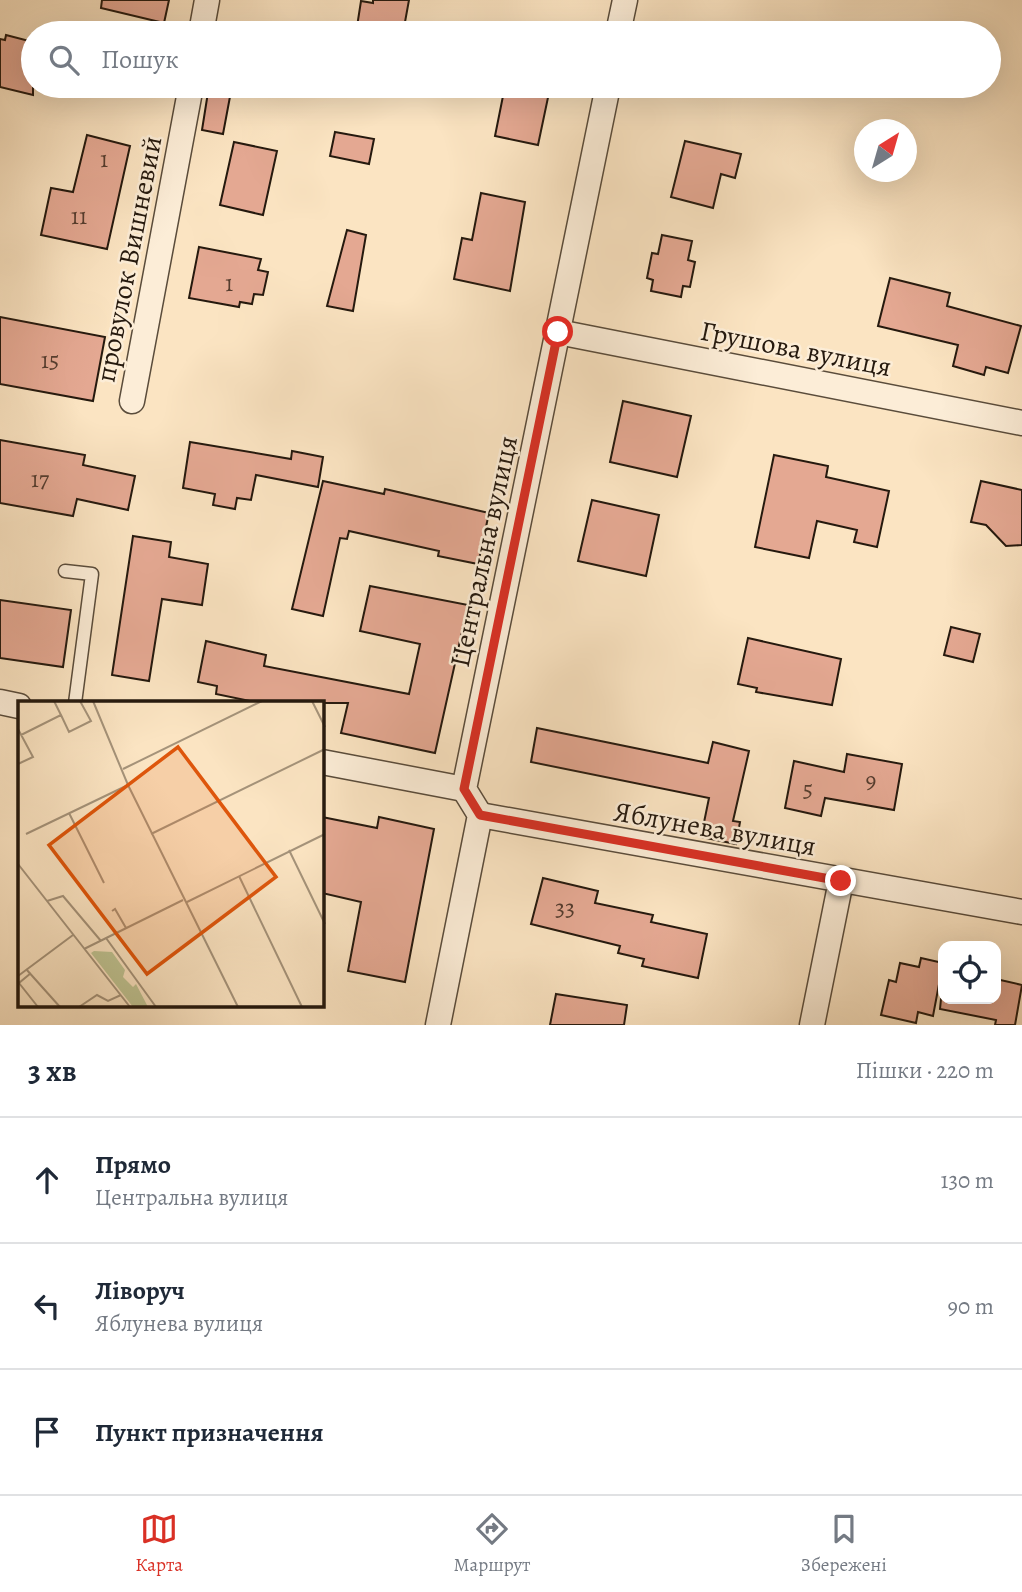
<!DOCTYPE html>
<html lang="uk">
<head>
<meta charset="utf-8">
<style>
	body { margin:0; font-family:Alegreya,serif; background:#f2f2f3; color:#1f2937 }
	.controls { position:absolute; right:21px; bottom:21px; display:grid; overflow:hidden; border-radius:14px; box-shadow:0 7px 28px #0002 }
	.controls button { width:63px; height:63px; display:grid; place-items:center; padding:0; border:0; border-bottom:2px solid #e0e1e3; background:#fff; color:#1f2937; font:35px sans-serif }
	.compass { position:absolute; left:854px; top:119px; width:63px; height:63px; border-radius:50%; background:#fff; box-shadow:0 7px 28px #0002; rotate:37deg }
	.stop { position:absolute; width:21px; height:21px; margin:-16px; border:5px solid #d93025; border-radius:50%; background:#fff }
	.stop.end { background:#d93025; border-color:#fff; box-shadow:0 2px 7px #0008 }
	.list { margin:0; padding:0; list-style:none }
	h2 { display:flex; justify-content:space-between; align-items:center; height:91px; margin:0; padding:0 28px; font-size:30px }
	h2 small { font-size:23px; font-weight:400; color:#747a83 }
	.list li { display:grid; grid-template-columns:46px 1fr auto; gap:21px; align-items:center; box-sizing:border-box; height:126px; padding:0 28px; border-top:2px solid #e0e1e3 }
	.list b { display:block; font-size:26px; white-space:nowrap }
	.list p { margin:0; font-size:23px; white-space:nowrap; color:#747a83 }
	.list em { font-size:23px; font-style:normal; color:#747a83 }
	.icon { flex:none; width:38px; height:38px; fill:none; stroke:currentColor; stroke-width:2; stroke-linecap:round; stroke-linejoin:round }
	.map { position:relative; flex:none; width:1022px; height:1025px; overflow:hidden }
	.search { position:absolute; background:#fff; box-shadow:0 7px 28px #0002; left:21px; right:21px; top:21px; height:77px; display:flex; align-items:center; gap:18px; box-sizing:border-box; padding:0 24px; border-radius:38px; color:#747a83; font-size:26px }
	.sheet { height:469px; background:#fff }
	nav { display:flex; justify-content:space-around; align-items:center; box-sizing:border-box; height:98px; border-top:2px solid #e0e1e3; background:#fff; font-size:19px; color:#747a83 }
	nav a { display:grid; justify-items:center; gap:4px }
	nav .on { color:#d93025 }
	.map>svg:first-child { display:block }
	.building { fill:#e4a892; stroke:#25190e; stroke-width:2 }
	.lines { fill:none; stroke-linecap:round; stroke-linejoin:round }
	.service-casing { stroke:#5a4c3b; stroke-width:15 }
	.minor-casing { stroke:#5a4c3b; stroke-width:27 }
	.service { stroke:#fcedd7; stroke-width:12 }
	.minor { stroke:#fcedd7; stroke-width:24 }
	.route { stroke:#d93025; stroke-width:9 }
	.labels { text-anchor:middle; stroke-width:5; stroke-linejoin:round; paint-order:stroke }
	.number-label { font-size:24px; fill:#553d2f }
	.street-label { font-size:28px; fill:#25190e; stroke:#fcedd7 }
	.inset-road { fill:none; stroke:#a5937a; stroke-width:2 }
	.view { fill:#de560c; fill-opacity:0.15; stroke:#de560c; stroke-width:3.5 }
	.inset-edge { fill:none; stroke:#25190e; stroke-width:3.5 }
</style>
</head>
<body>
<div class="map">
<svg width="1022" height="1025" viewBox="0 0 1022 1025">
	<rect width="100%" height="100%" fill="#fbe4c2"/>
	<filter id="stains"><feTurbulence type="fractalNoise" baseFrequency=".00286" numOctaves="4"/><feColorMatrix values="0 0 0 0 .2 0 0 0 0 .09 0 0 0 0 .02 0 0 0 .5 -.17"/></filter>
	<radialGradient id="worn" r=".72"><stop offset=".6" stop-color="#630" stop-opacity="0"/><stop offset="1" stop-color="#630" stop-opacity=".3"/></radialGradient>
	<!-- building -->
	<g class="building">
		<path d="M102,0h67l-5,23 -63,-15z"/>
		<path d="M373,0h36l-6,33h-47l5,-32 12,2z"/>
		<path d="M6,35l27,7v53l-33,-8v-48l5,1z"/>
		<path d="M209,86h23l-9,48 -21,-4z"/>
		<path d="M505,86l45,2 -12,57 -43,-9z"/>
		<path d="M335,132l39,7 -5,25 -39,-8z"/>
		<path d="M87,135l43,11 -23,103 -66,-14 10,-47 22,4z"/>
		<path d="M685,141l56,13 -6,24 -14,-4 -8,34 -42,-11z"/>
		<path d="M234,142l43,9 -14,64 -43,-10z"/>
		<path d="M481,193l44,9 -15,89 -56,-12 8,-41 10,2z"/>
		<path d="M347,230l19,5 -13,76 -26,-5z"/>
		<path d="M662,235l30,6 -4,19 7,2 -5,25 -7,-1 -2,11 -30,-6 2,-11 -6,-2 5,-25 6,1z"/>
		<path d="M199,247l62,12 -3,11 10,2 -5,23 -9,-1 -2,10 -12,-2 -1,5 -50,-9z"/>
		<path d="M890,278l60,15 -3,13 74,20 -13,47 -22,-6 -2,8 -31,-9 5,-21 -80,-19z"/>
		<path d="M0,317l105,20 -12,64 -93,-17z"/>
		<path d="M623,401l68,15 -14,61 -67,-15z"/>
		<path d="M0,440l85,15 -2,10 52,11 -7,34 -51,-11 -4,17 -73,-13z"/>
		<path d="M190,442l101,17 1,-8 31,6 -5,30 -62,-12 -5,25 -14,-2 -2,11 -22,-4 2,-11 -32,-6z"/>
		<path d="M774,455l54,11 -2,11 63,14 -12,56 -23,-5 3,-12 -40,-9 -8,37 -54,-11z"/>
		<path d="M323,481l61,13 1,-5 104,24 -11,51 -40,-8 1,-5 -90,-20 -2,8 -7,-1 -17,78 -31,-7z"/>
		<path d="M981,481l41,9v55l-16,1 -20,-21 -15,-3z"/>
		<path d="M592,500l67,15 -13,61 -68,-15z"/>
		<path d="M133,536l38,6 -2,15 39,7 -6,41 -40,-6 -13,82 -37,-6z"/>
		<path d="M370,586l98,19 -33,148 -94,-20 7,-30h-88l-44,-9 1,-8 -19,-4 8,-41 60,14 -2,11 145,28 11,-50 -60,-13z"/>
		<path d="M0,600l71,10 -8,57 -63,-9z"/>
		<path d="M951,627l29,7 -7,28 -29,-7z"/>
		<path d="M748,638l93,21 -9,46 -76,-13 1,-4 -19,-4z"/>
		<path d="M537,728l171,35 5,-21 36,9 -16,70 7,1 -4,22 -35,-7 8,-39 -178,-36z"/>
		<path d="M847,754l55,10 -8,46 -69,-12 -4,18 -36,-8 9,-47 50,11z"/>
		<path d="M322,817l55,11 2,-11 55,12 -29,153 -57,-11 13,-69 -39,-9z"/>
		<path d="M543,878l55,13 -3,12 58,12 -2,7 56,12 -9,44 -56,-12 2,-7 -26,-6 2,-7 -89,-22z"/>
		<path d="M921,958l22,5 -10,53 -15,-4 -2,11 -35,-8 8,-35 7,2 4,-19 19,4z"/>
		<path d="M996,979l26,6 -7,40h-20l1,-5 -56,-11 1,-10h55z"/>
		<path d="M556,994l71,11 -3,20h-74z"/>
	</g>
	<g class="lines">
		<!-- service casing -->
		<g class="service-casing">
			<path id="service" d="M65,571l27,3 -17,129"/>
		</g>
		<!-- minor casing -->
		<g class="minor-casing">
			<g id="minor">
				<path d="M201,33l6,-33"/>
				<path d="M618,33l7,-33"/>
				<path d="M558,332l464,91"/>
				<path d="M132,401l59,-315"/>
				<path d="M0,702l19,4"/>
				<path d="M322,762l142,27"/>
				<path d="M480,815l542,97"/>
				<path d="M438,1025l42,-210 -16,-26 144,-703"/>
				<path d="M812,1025l29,-144"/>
			</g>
		</g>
		<!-- service -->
		<use href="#service" class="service"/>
		<!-- minor -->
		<use href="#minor" class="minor"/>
	</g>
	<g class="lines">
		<!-- route -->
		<path class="route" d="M558,332l-94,457 16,26 361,66"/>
	</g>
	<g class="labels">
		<!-- number labels -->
		<g class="number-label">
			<text x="104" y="167">1</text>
			<text x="79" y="224">11</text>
			<text x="229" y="291">1</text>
			<text x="50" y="368">15</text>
			<text x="40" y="487">17</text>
			<text x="871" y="788">9</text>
			<text x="808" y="797">5</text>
			<text x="565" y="916">33</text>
		</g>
		<!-- street labels -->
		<g class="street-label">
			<text transform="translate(128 259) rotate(-79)" y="10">провулок Вишневий</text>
			<text transform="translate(796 348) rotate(11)" y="10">Грушова вулиця</text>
			<text transform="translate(483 551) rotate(-78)" y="10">Центральна вулиця</text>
			<text transform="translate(715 828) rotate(10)" y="10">Яблунева вулиця</text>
		</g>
	</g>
	<!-- overview -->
	<g transform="translate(18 701)">
		<rect width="306" height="306" fill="#fbe4c2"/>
		<path d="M76,250l18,1 13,18 -2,7 10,10 3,-3 12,23h-15l-42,-54z" fill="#bfc493"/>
		<path class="inset-road" d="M75,0l35,84 110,222M294,0l13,26M43,14l8,17 22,-11 -11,-20M0,28l15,28 -15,7M3,34l40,-20 -7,-14M105,68l139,-68M51,112l35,70M8,133l102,-49M133,133l174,-85M271,149l36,74M0,163l112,143M221,175l63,131M29,200l16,-5 38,45M169,201l138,-68M94,210l3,-2 11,19M88,237l50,69M66,248l99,-49M8,268l34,38M13,272l-12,10 19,24M0,275l55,-41M61,306l18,-12 11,6 13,-6"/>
		<path class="view" d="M160,46l98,130 -129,97 -98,-129z"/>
		<rect width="306" height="306" class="inset-edge"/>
	</g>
	<rect width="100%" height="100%" filter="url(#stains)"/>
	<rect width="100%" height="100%" fill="url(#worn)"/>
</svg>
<div class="controls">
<button><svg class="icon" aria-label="locate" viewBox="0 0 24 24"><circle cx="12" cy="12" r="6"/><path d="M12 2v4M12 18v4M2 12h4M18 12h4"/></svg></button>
</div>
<svg class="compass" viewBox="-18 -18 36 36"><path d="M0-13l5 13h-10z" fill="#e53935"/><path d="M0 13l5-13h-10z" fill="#747a83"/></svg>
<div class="stop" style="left:558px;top:332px"></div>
<div class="stop end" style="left:841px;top:881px"></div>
<div class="search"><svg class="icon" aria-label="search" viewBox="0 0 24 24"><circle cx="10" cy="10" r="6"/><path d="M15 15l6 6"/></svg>Пошук</div>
</div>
<section class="sheet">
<h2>3 хв<small>Пішки · 220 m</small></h2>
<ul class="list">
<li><svg class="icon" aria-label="ahead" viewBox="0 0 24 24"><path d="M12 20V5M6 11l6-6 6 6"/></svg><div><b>Прямо</b><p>Центральна вулиця</p></div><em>130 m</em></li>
<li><svg class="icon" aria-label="left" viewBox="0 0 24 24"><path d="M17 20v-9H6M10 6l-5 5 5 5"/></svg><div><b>Ліворуч</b><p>Яблунева вулиця</p></div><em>90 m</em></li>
<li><svg class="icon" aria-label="arrive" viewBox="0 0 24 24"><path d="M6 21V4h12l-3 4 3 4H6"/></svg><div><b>Пункт призначення</b></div></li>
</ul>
</section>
<nav>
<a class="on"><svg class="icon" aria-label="map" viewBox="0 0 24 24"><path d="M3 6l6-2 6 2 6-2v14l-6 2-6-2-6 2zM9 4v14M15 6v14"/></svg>Карта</a>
<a><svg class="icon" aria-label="directions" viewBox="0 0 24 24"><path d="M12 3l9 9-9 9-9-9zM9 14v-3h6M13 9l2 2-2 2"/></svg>Маршрут</a>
<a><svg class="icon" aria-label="saved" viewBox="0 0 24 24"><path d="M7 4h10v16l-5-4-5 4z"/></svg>Збережені</a>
</nav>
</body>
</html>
